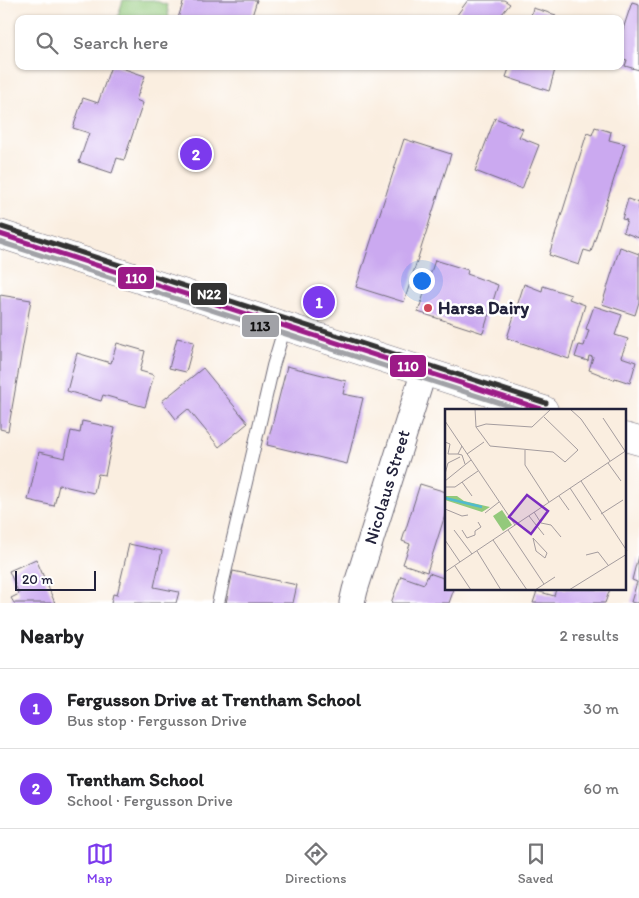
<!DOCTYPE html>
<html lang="en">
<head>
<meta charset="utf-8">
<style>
	body { margin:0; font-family:Itim,sans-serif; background:#f2f2f2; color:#202124 }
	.scale { position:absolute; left:15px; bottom:12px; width:81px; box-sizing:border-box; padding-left:5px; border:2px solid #22223b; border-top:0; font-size:14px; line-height:18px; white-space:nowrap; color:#22223b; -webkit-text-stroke:4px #fff; paint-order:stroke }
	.you { position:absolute; left:421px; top:280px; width:18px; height:18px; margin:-12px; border:4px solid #fff; border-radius:50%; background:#1a73e8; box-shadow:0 0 0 8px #1a73e833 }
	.badge { display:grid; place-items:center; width:32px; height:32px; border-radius:50%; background:#7c3aed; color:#fff; font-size:16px; font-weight:700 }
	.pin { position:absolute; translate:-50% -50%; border:2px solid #fff; box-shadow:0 1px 5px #0006 }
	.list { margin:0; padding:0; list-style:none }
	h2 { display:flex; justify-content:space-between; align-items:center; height:65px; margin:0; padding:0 20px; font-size:21px }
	h2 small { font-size:16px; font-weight:400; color:#757577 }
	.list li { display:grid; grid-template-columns:32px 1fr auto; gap:15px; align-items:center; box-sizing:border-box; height:80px; padding:0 20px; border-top:1px solid #e0e0e0 }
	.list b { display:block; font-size:19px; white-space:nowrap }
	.list p { margin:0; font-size:16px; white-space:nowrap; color:#757577 }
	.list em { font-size:16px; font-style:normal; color:#757577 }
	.icon { flex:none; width:28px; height:28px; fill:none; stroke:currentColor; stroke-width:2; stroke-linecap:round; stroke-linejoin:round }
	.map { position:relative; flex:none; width:639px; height:603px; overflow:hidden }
	.search { position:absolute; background:#fff; box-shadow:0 1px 4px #0004; left:15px; right:15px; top:15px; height:55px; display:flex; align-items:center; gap:12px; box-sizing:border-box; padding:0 18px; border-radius:10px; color:#757577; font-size:19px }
	.sheet { height:225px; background:#fff }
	nav { display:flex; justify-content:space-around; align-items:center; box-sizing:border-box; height:70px; border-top:1px solid #e0e0e0; background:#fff; font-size:14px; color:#757577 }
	nav a { display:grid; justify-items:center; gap:2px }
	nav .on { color:#7c3aed }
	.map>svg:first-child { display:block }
	.green { fill:#93c97b; stroke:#5a765b }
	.building { fill:#cba9f0 }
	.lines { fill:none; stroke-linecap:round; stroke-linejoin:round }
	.service-casing { stroke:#6e6975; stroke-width:14 }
	.minor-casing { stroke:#6e6975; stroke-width:27 }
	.secondary-casing { stroke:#6e6975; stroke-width:29 }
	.service { stroke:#fff; stroke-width:12 }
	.minor { stroke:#fff; stroke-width:25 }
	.secondary { stroke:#fff; stroke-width:28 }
	.bus-1-casing { stroke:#fff; stroke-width:9 }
	.bus-2-casing { stroke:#fff; stroke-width:9 }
	.bus-3-casing { stroke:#fff; stroke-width:9 }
	.bus-1 { stroke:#9c1a87; stroke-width:5 }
	.bus-2 { stroke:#a1a2a7; stroke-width:5 }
	.bus-3 { stroke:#333; stroke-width:5 }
	.poi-dot { fill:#d1495b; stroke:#fff; stroke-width:2 }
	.labels { text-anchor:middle; stroke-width:5; stroke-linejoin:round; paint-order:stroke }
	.poi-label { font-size:18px; font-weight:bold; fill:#22223b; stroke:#fff; text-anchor:start }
	.street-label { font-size:18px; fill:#22223b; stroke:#fff }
	.inset-river { fill:none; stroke:#51bbce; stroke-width:2.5 }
	.inset-road { fill:none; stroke:#a49c9e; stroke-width:1 }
	.view { fill:#7b2cbf; fill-opacity:0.15; stroke:#7b2cbf; stroke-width:2.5 }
	.inset-edge { fill:none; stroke:#22223b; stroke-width:2.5 }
	.line-badge { stroke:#fff; stroke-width:2 }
	.badge-label { font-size:14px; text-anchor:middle; font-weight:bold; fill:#fff }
	.pale-badge-label { font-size:14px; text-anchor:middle; font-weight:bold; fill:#111 }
</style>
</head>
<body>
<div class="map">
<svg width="639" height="603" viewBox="0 0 639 603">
	<rect width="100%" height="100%" fill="#fff"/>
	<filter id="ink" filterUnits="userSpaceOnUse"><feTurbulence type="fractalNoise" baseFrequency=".02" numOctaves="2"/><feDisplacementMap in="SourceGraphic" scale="10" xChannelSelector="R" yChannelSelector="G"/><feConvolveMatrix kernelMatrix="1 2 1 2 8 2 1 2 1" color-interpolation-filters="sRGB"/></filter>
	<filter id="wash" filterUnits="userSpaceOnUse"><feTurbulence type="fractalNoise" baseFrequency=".0096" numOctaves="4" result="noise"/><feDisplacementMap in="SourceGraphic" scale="20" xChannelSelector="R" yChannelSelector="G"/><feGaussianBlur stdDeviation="1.12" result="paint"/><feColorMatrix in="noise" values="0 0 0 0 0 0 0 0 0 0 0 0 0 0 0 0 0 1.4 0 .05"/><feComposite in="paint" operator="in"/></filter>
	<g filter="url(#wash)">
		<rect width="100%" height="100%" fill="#faeee0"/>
		<!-- green -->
		<path class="green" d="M123,0h30l14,5 2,14h-52z"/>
		<g id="blocks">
			<!-- building -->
			<g class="building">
				<path d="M184,0h73l-6,19h-71l-2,-1z"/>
				<path d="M468,0h36l6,4 -8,10 4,3 -1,2h-51z"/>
				<path d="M632,2l7,2v66l-14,-4 2,-6 -7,-2v-20z"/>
				<path d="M533,8l23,7 -1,4h-25z"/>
				<path d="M111,66h5l29,10 -9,24 7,3 -19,57 -7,-2 -5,15 -33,-11 10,-29 -16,-5 10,-30 15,5z"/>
				<path d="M510,66h46l-7,25 -43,-14z"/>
				<path d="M495,118l28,11 -4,8 20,8 -17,44 -47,-18z"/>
				<path d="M595,127l16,5 -2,8 16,4 -34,108 -7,-2 -5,15 -30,-10 38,-122 5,2z"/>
				<path d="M404,139l47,15 -47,148 -48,-15z"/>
				<path d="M628,199l11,4v35l-16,-6 4,-12 -5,-1z"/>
				<path d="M620,247l19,7v48l-4,13 -33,-11z"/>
				<path d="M435,260l33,10 -1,4 31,11 -15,48 -65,-21z"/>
				<path d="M524,284l18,7 1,-5 28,9 -2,4 16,6 -16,54 -62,-21z"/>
				<path d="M0,295l31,5 -23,131 -8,-2z"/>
				<path d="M594,306l28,9 -7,20 13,4 -7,18 15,5 -6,21 -15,-5 -1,2 -25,-10 4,-13 -4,-1 -1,5 -13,-4 4,-12 5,1 5,-16 -3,-1z"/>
				<path d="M177,338l17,4 -8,30 -17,-4z"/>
				<path d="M117,343l28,8 -5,20 14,4 -9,32 -42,-12 -2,6 -34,-10 10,-38 34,10z"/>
				<path d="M287,366l59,15 -3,13 20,4 -16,66 -80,-19z"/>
				<path d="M203,368l45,55 -29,24 -31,-38 -12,10 -14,-18z"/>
				<path d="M82,421l33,7 -10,47 -7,-1 -4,19 -35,-8 -5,21 -26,-6 11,-48 26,6 6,-27 9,2z"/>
				<path d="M420,484l26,8v20l-19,60 -24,-8 7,-20 -8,-3z"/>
				<path d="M129,544l33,7 -8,36 25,5 -3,11h-65l2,-9 4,1z"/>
				<path d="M638,556l1,47h-4l-4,-1 6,-20 -5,-2z"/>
				<path d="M36,559l19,44h-41l-3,-5 8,-4 -10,-23z"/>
				<path d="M233,571l64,14 -4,18h-67z"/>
				<path d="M429,573l17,6v10h8l-5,14h-58l10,-27 23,8z"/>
				<path d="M556,589h54l-5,14h-72l4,-12 17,5z"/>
			</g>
		</g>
	</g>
	<g filter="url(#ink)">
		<use href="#blocks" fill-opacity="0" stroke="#6e6975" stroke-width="1"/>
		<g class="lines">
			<!-- service casing -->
			<g class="service-casing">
				<path id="service" d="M218,603l55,-237 12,-40"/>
			</g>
			<!-- minor casing -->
			<g class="minor-casing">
				<path id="minor" d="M352,603l3,-13 69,-219"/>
			</g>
			<!-- secondary casing -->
			<g class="secondary-casing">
				<g id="secondary">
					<path d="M0,234l544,176"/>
					<path d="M625,437l14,4"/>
				</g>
			</g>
			<!-- service -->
			<use href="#service" class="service"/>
			<!-- minor -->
			<use href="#minor" class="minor"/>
			<!-- secondary -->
			<use href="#secondary" class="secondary"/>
			<!-- bus-1 casing -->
			<g class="bus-1-casing">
				<path id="bus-1" d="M0,234l544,176"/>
			</g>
			<!-- bus-2 casing -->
			<g class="bus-2-casing">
				<path id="bus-2" d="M0,242l521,168"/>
			</g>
			<!-- bus-3 casing -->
			<g class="bus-3-casing">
				<path id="bus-3" d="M2,227l544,176"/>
			</g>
			<!-- bus-1 -->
			<use href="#bus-1" class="bus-1"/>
			<!-- bus-2 -->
			<use href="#bus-2" class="bus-2"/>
			<!-- bus-3 -->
			<use href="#bus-3" class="bus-3"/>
		</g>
	</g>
	<!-- markers -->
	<circle class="poi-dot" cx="428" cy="308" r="5"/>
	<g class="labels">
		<!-- poi labels -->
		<g class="poi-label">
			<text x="438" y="314">Harsa Dairy</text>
		</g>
		<!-- street labels -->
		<g class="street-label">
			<text transform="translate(387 487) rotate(-73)" y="6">Nicolaus Street</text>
		</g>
	</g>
	<!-- overview -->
	<g transform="translate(445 409)">
		<rect width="181" height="181" fill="#faeee0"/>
		<path d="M0,87h12l7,5 26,6 -8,5 -37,-12zM57,101l10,15 -9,6 -10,-15z" fill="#93c97b"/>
		<path class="inset-river" d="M0,89l37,9"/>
		<path class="inset-road" d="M30,0l1,18 14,19 63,6 12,10 13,-12 -34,-33M125,0l11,10 29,42M158,9l22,33M0,12l70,104M31,18l10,-3 46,3 19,-18M0,33l5,2 -2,10h10M17,37l-4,8 4,1 3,9M80,41v15l24,37M22,45l17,-12M163,54l13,18M0,65l3,-11 12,-6M0,72l26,-21M136,72l46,70M17,73l10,14M0,78h10l23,-16M125,79l21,32M114,87l10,14M0,100l17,7 6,-1M89,103l7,11 10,2 10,12M40,104l14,-11M156,105l22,-14M84,107l15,19M9,121l18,24M17,121l5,8 8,-3M63,121l36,54M30,126v-4l6,-4 -3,-5M88,129l14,15 -2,5 -9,-7zM0,131l15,22M48,131l34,50M32,142l24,39M141,146l12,-3 10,13M10,157l16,24M0,163l182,-122M90,181l20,-13M124,181l58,-36"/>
		<path class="view" d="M82,86l21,16 -17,23 -22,-17z"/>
		<rect width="181" height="181" class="inset-edge"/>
	</g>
	<g class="line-badge">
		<rect x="117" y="266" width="38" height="24" rx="5" fill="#9c1a87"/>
		<rect x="190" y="282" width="38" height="24" rx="5" fill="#333"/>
		<rect x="241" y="314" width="39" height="24" rx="5" fill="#a1a2a7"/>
		<rect x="389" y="354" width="38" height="24" rx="5" fill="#9c1a87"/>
	</g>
	<g class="badge-label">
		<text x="136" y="283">110</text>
		<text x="209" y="299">N22</text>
		<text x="408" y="371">110</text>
	</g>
	<g class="pale-badge-label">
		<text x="260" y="331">113</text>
	</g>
</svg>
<div class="scale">20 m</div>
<div class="you"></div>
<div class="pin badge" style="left:319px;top:302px">1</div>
<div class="pin badge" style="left:196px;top:154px">2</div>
<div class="search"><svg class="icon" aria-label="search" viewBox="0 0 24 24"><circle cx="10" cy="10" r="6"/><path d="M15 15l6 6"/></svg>Search here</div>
</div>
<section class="sheet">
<h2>Nearby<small>2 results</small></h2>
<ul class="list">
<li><span class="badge">1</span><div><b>Fergusson Drive at Trentham School</b><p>Bus stop · Fergusson Drive</p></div><em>30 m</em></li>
<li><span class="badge">2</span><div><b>Trentham School</b><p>School · Fergusson Drive</p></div><em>60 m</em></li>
</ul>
</section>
<nav>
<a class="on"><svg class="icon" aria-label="map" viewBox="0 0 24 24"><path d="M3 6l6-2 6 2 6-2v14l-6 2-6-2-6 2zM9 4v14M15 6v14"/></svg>Map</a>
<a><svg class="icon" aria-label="directions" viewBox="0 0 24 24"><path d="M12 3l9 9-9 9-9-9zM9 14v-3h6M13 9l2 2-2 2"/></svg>Directions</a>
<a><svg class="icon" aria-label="saved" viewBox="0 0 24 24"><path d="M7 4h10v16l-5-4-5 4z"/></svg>Saved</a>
</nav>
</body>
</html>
